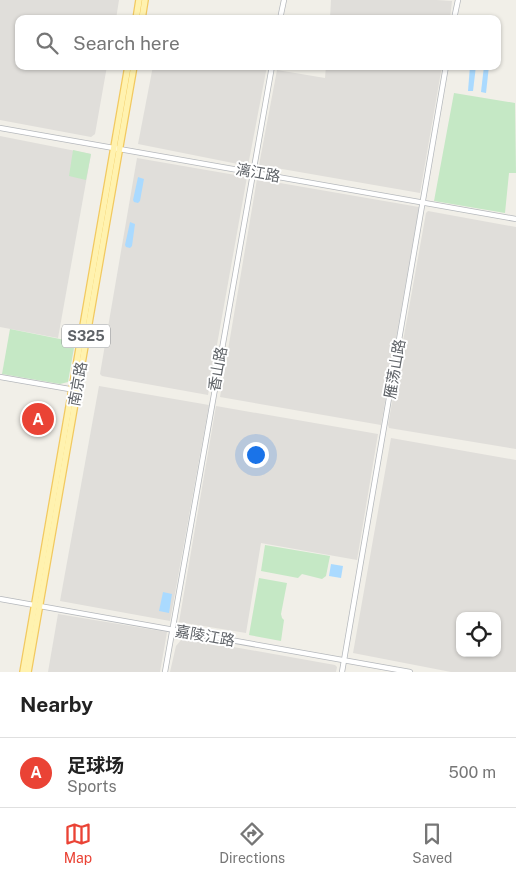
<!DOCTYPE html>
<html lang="en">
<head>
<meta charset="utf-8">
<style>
	body { margin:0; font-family:"Public Sans","Noto Sans SC",sans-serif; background:#f2f2f2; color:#222 }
	.controls { position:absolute; right:15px; bottom:15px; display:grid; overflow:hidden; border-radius:10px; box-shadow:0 1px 4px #0004 }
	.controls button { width:45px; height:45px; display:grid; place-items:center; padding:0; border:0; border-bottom:1px solid #e0e0e0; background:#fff; color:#222; font:25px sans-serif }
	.you { position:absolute; left:255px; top:454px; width:18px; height:18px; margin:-12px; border:4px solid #fff; border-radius:50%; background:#1a73e8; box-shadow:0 0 0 8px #1a73e833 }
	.badge { display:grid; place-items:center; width:32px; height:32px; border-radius:50%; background:#ea4335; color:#fff; font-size:16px; font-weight:700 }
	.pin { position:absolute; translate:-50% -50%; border:2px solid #fff; box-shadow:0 1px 5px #0006 }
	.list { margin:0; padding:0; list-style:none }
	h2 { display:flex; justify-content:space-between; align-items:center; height:65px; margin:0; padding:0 20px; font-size:21px }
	h2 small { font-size:16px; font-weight:400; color:#767676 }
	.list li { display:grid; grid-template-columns:32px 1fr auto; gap:15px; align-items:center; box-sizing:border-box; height:70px; padding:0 20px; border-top:1px solid #e0e0e0 }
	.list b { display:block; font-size:19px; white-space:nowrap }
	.list p { margin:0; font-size:16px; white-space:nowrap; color:#767676 }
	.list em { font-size:16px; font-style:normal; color:#767676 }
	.icon { flex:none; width:28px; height:28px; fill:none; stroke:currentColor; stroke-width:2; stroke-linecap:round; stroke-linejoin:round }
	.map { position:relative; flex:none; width:516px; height:672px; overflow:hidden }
	.search { position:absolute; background:#fff; box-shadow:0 1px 4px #0004; left:15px; right:15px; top:15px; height:55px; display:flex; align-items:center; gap:12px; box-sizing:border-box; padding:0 18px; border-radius:10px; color:#767676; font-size:19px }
	.sheet { height:135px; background:#fff }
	nav { display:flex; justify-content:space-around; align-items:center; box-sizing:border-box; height:70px; border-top:1px solid #e0e0e0; background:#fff; font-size:14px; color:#767676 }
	nav a { display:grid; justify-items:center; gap:2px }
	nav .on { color:#ea4335 }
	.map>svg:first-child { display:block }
	.industrial { fill:#e0deda; fill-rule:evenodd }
	.green { fill:#c5e8c5 }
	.water { fill:#aadaff }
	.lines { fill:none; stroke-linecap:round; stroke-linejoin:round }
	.minor-casing { stroke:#b5b8bc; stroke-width:6 }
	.major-casing { stroke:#f2c960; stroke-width:8 }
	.minor { stroke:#fff; stroke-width:4.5 }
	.major { stroke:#fff2af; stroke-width:5.5 }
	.labels { text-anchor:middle; stroke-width:4; stroke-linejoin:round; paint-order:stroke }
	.shield { fill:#fff; stroke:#8f9295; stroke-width:1 }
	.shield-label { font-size:14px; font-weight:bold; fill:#5f6368 }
	.street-label { font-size:15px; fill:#5f6368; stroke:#fff }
</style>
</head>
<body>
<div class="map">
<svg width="516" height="672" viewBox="0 0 516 672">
	<rect width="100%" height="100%" fill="#f1efe8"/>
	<!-- industrial -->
	<g class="industrial">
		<path d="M0,0h119l-3,19h-97v47h88l-12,68 -4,3 -91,-17z"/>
		<path d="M331,0h106l15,1 -2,18h-120z"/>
		<path d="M153,66h114l-19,100 -110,-22z"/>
		<path d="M326,66h116l-22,127 -161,-28 18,-95 48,8z"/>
		<path d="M0,136l91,18 -33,184 -58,-11z"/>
		<path d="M137,158l110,19 -39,218 -106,-19 -2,-2z"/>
		<path d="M257,179l162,28 -38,218 -161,-28z"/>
		<path d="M428,211l88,16v222l-127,-21 -1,-3 38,-212z"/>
		<path d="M99,386l110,19 -39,216 -110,-20z"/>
		<path d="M216,406l162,28 -21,126 -96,-17 -15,90 -67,-11z"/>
		<path d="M391,438l125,22v212h-65l-98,-19zM460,616h37v37h-37z"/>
		<path d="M58,614l109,18 -7,40h-112z"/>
		<path d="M189,639l146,26 2,2 -1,5h-166l6,-26 5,-6z"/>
	</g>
	<!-- green -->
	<g class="green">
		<path d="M454,93l61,10 1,70h-7l-4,40 -71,-12z"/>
		<path d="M73,150l18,4 -5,26 -17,-4z"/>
		<path d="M10,329l65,13 -7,40 -8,2 -58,-10z"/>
		<path d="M32,414l13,2 -3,16 -13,-2z"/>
		<path d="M265,545l65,11 -4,20 -4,3 -20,-5 -4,4 -37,-7z"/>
		<path d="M259,578l28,5 -6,31 1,4 2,2 -3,21 -32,-6z"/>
	</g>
	<!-- water -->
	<g class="water">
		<path d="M470,66h6l-3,25h-5z"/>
		<path d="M484,66h5l-3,27 -5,-1z"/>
		<path d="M138,177l6,2 -4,22 -2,2 -4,-1 -1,-2z"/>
		<path d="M130,222l5,2 -3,22 -2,2 -4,-1 -1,-2z"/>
		<path d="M331,564l12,2 -2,12 -12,-2z"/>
		<path d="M163,592l9,2 -3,19 -10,-2z"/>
	</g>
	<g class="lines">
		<!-- minor casing -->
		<g class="minor-casing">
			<g id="minor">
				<path d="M280,19l4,-19"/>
				<path d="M454,19l4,-19"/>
				<path d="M0,128l516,91"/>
				<path d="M0,377l75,13"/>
				<path d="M0,599l410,73"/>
				<path d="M165,672l107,-606"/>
				<path d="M342,672l104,-606"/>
			</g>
		</g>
		<!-- major casing -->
		<g class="major-casing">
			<g id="major">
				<path d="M136,19l3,-19"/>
				<path d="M142,19l3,-19"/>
				<path d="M23,672l105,-606"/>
				<path d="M28,672l106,-606"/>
			</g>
		</g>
		<!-- minor -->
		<use href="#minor" class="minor"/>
		<!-- major -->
		<use href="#major" class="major"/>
	</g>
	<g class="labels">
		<!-- shield labels -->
		<rect class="shield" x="62" y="324.5" width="48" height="23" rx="4"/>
		<g class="shield-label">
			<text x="86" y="341">S325</text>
		</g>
		<!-- street labels -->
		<g class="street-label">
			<text transform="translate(258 173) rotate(10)" y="5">漓江路</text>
			<text transform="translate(218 369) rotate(-80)" y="5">香山路</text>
			<text transform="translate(395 369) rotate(-80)" y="5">雁荡山路</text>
			<text transform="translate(78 384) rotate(-80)" y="5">南京路</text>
			<text transform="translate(205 636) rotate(10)" y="5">嘉陵江路</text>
		</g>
	</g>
</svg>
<div class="controls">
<button><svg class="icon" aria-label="locate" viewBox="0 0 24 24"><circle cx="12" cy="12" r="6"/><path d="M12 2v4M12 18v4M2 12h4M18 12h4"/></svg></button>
</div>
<div class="you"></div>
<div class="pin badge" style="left:38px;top:419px">A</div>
<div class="search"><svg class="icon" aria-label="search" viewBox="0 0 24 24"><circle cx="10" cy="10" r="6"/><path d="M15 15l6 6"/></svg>Search here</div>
</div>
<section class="sheet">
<h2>Nearby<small></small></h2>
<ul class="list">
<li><span class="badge">A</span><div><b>足球场</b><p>Sports</p></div><em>500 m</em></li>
</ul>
</section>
<nav>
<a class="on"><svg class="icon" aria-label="map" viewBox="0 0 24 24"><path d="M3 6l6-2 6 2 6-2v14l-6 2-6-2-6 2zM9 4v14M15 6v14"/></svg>Map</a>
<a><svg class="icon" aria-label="directions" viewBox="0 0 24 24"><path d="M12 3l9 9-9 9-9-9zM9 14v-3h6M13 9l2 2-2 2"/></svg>Directions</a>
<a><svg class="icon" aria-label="saved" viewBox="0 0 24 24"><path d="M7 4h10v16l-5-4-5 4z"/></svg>Saved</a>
</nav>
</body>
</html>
